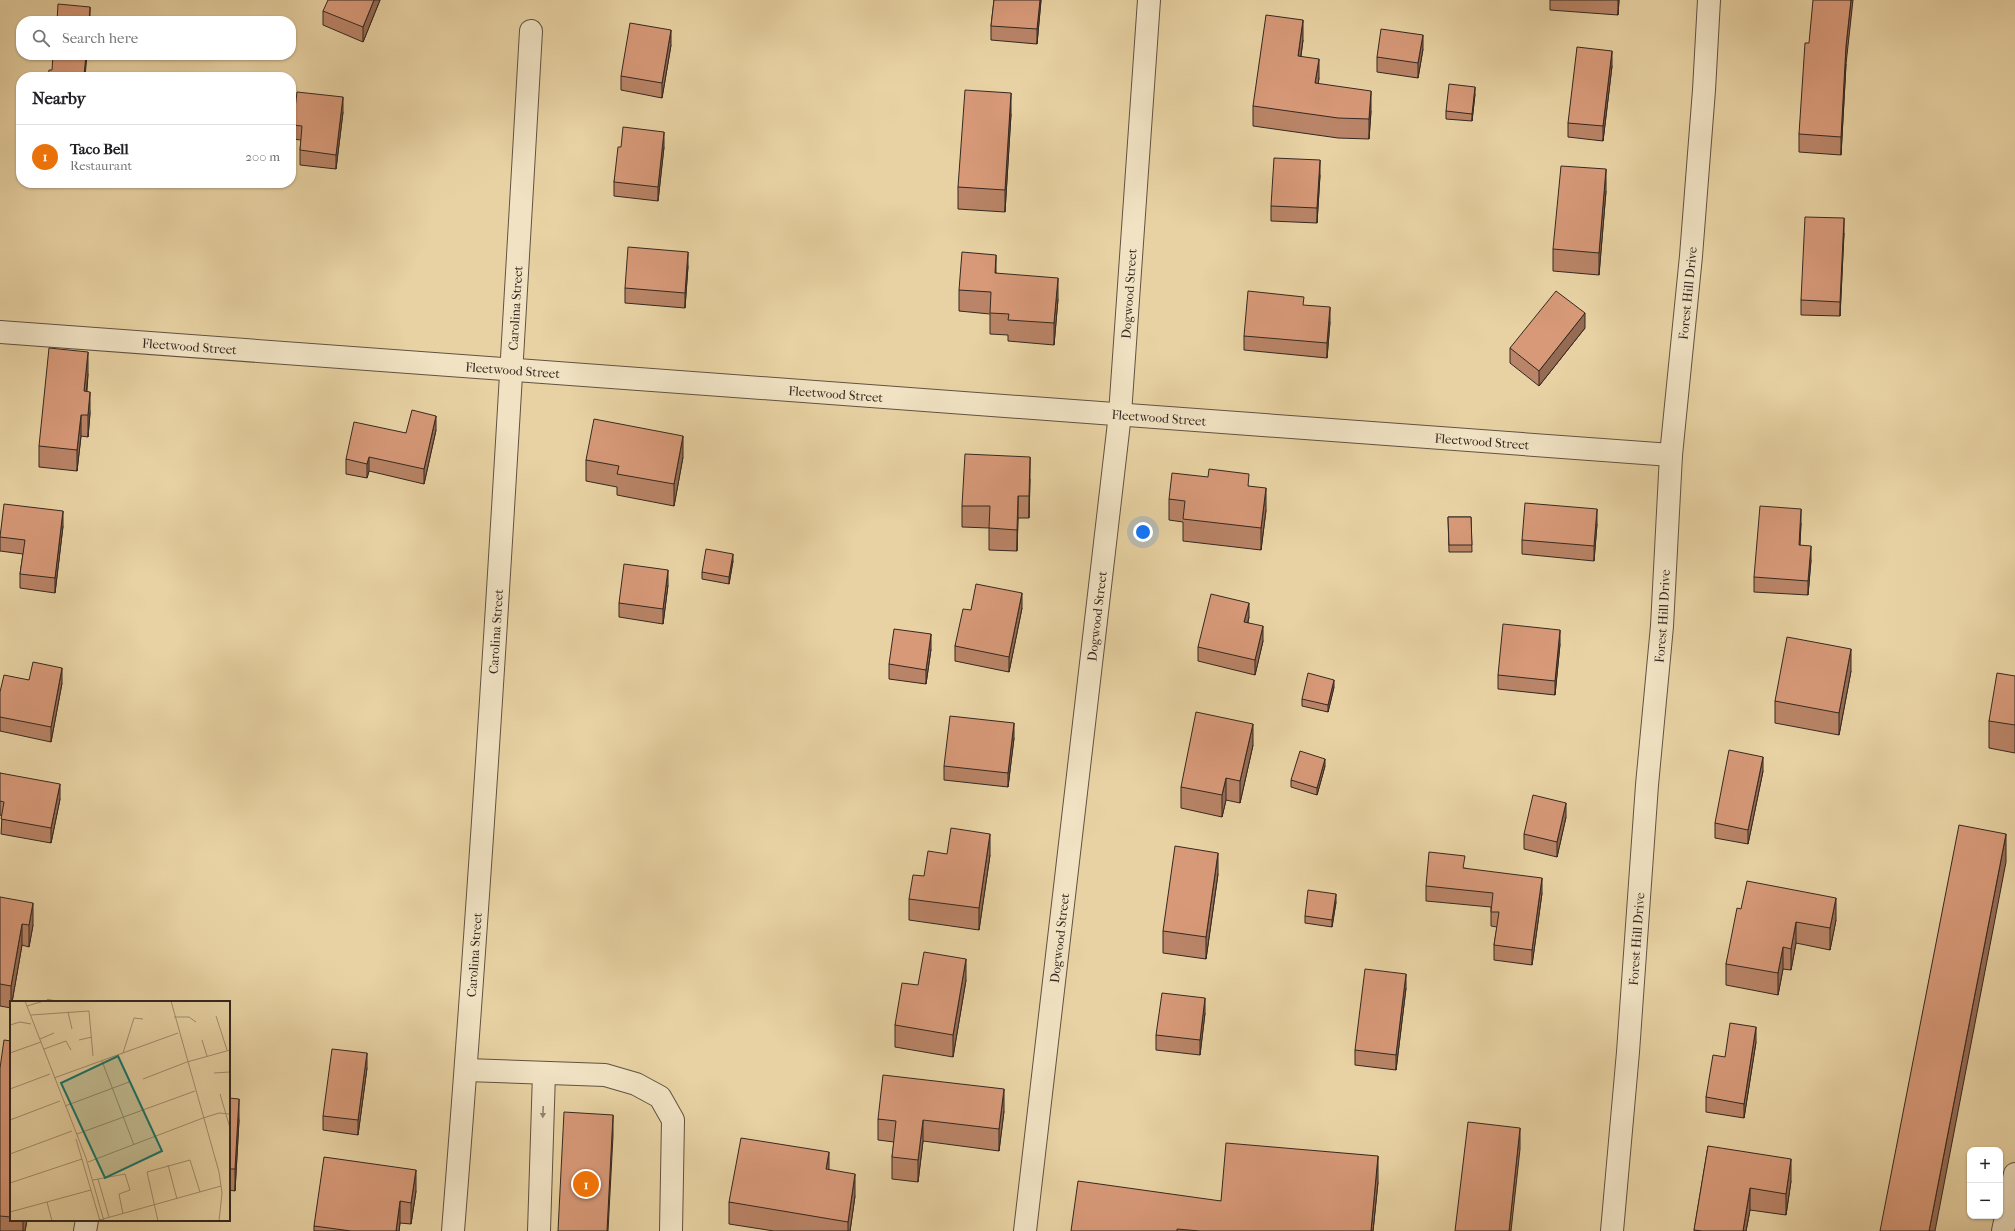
<!DOCTYPE html>
<html lang="en">
<head>
<meta charset="utf-8">
<style>
	body { margin:0; font-family:"IM FELL French Canon",serif; background:#f2f2f2; color:#202124 }
	.controls { position:absolute; right:12px; bottom:12px; display:grid; overflow:hidden; border-radius:8px; box-shadow:0 1px 3px #0004 }
	.controls button { width:36px; height:36px; display:grid; place-items:center; padding:0; border:0; border-bottom:1px solid #e0e0e0; background:#fff; color:#202124; font:20px sans-serif }
	.you { position:absolute; left:1143px; top:532px; width:14px; height:14px; margin:-10px; border:3px solid #fff; border-radius:50%; background:#1a73e8; box-shadow:0 0 0 6px #1a73e833 }
	.badge { display:grid; place-items:center; width:26px; height:26px; border-radius:50%; background:#8f2418; color:#fff; font-size:13px; font-weight:700 }
	.pin { position:absolute; translate:-50% -50%; border:2px solid #fff; box-shadow:0 1px 4px #0006 }
	.list { margin:0; padding:0; list-style:none }
	h2 { display:flex; justify-content:space-between; align-items:center; height:52px; margin:0; padding:0 16px; font-size:17px }
	h2 small { font-size:13px; font-weight:400; color:#757577 }
	.list li { display:grid; grid-template-columns:26px 1fr auto; gap:12px; align-items:center; box-sizing:border-box; height:64px; padding:0 16px; border-top:1px solid #e0e0e0 }
	.list b { display:block; font-size:15px; white-space:nowrap }
	.list p { margin:0; font-size:13px; white-space:nowrap; color:#757577 }
	.list em { font-size:13px; font-style:normal; color:#757577 }
	.icon { flex:none; width:22px; height:22px; fill:none; stroke:currentColor; stroke-width:2; stroke-linecap:round; stroke-linejoin:round }
	.map { position:relative; flex:none; width:2015px; height:1231px; overflow:hidden }
	.search { position:absolute; background:#fff; box-shadow:0 1px 3px #0004; left:16px; top:16px; width:280px; height:44px; display:flex; align-items:center; gap:10px; box-sizing:border-box; padding:0 14px; border-radius:16px; color:#757577; font-size:15px }
	.panel { position:absolute; background:#fff; box-shadow:0 1px 3px #0004; left:16px; top:72px; width:280px; height:116px; border-radius:16px }
	.map>svg:first-child { display:block }
	.lines { fill:none; stroke-linecap:round; stroke-linejoin:round }
	.minor-casing { stroke:#615241; stroke-width:24 }
	.minor { stroke:#f0e2c3; stroke-width:22 }
	.wall { fill:#b98467; stroke:#342820 }
	.shaded-wall { fill:#966b54; stroke:#342820 }
	.building { fill:#d79978; stroke:#342820 }
	.oneway { fill:#928572 }
	.labels { text-anchor:middle; stroke-width:3; stroke-linejoin:round; paint-order:stroke }
	.street-label { font-size:13px; fill:#342820; stroke:#f0e2c3 }
	.inset-road { fill:none; stroke:#a08e6f; stroke-width:1 }
	.view { fill:#0f766e; fill-opacity:0.15; stroke:#0f766e; stroke-width:2 }
	.inset-edge { fill:none; stroke:#342820; stroke-width:2 }
</style>
</head>
<body>
<div class="map">
<svg width="2015" height="1231" viewBox="0 0 2015 1231">
	<rect width="100%" height="100%" fill="#e8d2a3"/>
	<filter id="stains"><feTurbulence type="fractalNoise" baseFrequency=".005" numOctaves="4"/><feColorMatrix values="0 0 0 0 .2 0 0 0 0 .09 0 0 0 0 .02 0 0 0 .5 -.17"/></filter>
	<radialGradient id="worn" r=".72"><stop offset=".6" stop-color="#630" stop-opacity="0"/><stop offset="1" stop-color="#630" stop-opacity=".3"/></radialGradient>
	<g class="lines">
		<!-- minor casing -->
		<g class="minor-casing">
			<g id="minor">
				<path id="s1" d="M0,332l1671,123"/>
				<path d="M466,1070l139,5 31,9 24,13 13,23 -2,111"/>
				<path d="M85,1231l2,-11"/>
				<path id="s2" d="M453,1231c32,-399 55,-799 78,-1200"/>
				<path d="M539,1231l5,-158"/>
				<path id="s3" d="M1025,1231l95,-817 29,-414"/>
				<path id="s4" d="M1612,1231l16,-179 19,-267 15,-159 9,-171 20,-199 13,-166 5,-90"/>
				<path d="M2003,1231l12,-57"/>
			</g>
		</g>
		<!-- minor -->
		<use href="#minor" class="minor"/>
	</g>
	<!-- wall -->
	<g class="wall">
		<path d="M380,0l-17,42 -40,-17v-14z"/>
		<path d="M994,0h47l-4,44 -46,-4v-14z"/>
		<path d="M1550,0h69l-1,15 -68,-5z"/>
		<path d="M1303,40l-2,16 18,22 -1,6 53,27 -2,28 -31,-1 -85,-12v-20z"/>
		<path d="M671,45l-9,53 -41,-8v-14z"/>
		<path d="M1423,49l-5,29 -41,-6v-15z"/>
		<path d="M1846,64l-5,91 -42,-3v-18z"/>
		<path d="M1612,66l-9,75 -35,-4v-14z"/>
		<path d="M1475,94l-3,27 -26,-2v-8z"/>
		<path d="M343,112l-7,57 -36,-4v-15l1,-10 -8,-1v-14z"/>
		<path d="M1011,114l-6,98 -47,-3v-22z"/>
		<path d="M621,147h43l-6,54 -44,-5v-14z"/>
		<path d="M1320,175l-3,48 -46,-2v-15z"/>
		<path d="M1606,191l-7,84 -46,-4v-22z"/>
		<path d="M1844,233l-4,83 -39,-1v-15z"/>
		<path d="M688,266l-3,42 -60,-5v-15z"/>
		<path d="M996,273l62,26 -4,46 -46,-4v-6l-18,-1v-20l-31,-3v-21z"/>
		<path d="M1330,322l-3,36 -83,-8v-14z"/>
		<path d="M1585,328l-46,58 -29,-23v-15z"/>
		<path d="M88,374l-1,17 3,22 -2,24 -7,-1 -4,35 -38,-4v-21z"/>
		<path d="M436,430l-12,54 -55,-13 -2,7 -21,-4v-15l60,-26z"/>
		<path d="M683,457l-9,49 -57,-11v-8l-31,-6v-21z"/>
		<path d="M1030,479l-1,39h-11l-1,33 -28,-1v-22l-27,-1v-21z"/>
		<path d="M1249,486l17,24 -5,40 -78,-9v-19l-14,-2v-21z"/>
		<path d="M1448,517h23l1,35h-23z"/>
		<path d="M1801,523l-1,22 11,15 -3,35 -54,-3v-15z"/>
		<path d="M1597,524l-3,37 -72,-7v-14z"/>
		<path d="M63,526l-8,67 -35,-5v-14l3,-20 -23,-3v-15z"/>
		<path d="M733,561l-4,23 -27,-5v-7z"/>
		<path d="M668,585l-5,39 -44,-7v-14z"/>
		<path d="M1022,608l-13,64 -54,-11v-15l16,-36z"/>
		<path d="M1249,617l-1,5 15,19 -8,34 -57,-14v-14z"/>
		<path d="M1560,644l-5,51 -57,-6v-14z"/>
		<path d="M931,649l-5,35 -37,-5v-15z"/>
		<path d="M1851,671l-12,64 -64,-12v-22z"/>
		<path d="M2015,676v77l-26,-5v-27z"/>
		<path d="M29,680l33,3 -11,59 -51,-11v-39z"/>
		<path d="M1334,687l-6,25 -26,-6v-7z"/>
		<path d="M1014,738l-6,49 -64,-7v-14z"/>
		<path d="M1253,745l-13,58 -14,-3 -4,17 -41,-9v-21z"/>
		<path d="M1325,766l-8,29 -26,-8v-7z"/>
		<path d="M1763,771l-15,73 -33,-6v-15z"/>
		<path d="M0,773l60,26 -9,44 -50,-9 1,-18 -2,-1z"/>
		<path d="M1566,817l-9,40 -33,-8v-15z"/>
		<path d="M990,855l-11,75 -70,-10v-21l15,-23z"/>
		<path d="M1465,868l77,25 -10,72 -38,-5v-15l3,-18 -6,-1v-19l-65,-6v-15z"/>
		<path d="M1218,874l-12,85 -43,-6v-22z"/>
		<path d="M0,897l33,28 -4,22 -7,-2 -11,63 -11,-2z"/>
		<path d="M1336,902l-4,25 -27,-4v-7z"/>
		<path d="M1741,909l95,11 -6,30 -34,-7 -5,27 -8,-1 -5,26 -52,-10v-21z"/>
		<path d="M966,980l-13,77 -58,-10v-22l23,-40z"/>
		<path d="M1406,988l-10,82 -41,-5v-15z"/>
		<path d="M1205,1013l-5,42 -44,-5v-15z"/>
		<path d="M11,1041v179h16l-2,11h-25v-163z"/>
		<path d="M1756,1042l-12,76 -38,-6v-15l19,-40z"/>
		<path d="M367,1068l-9,67 -35,-5v-14z"/>
		<path d="M229,1098l10,22 -4,71 -6,-1z"/>
		<path d="M1004,1111l-5,40 -76,-10 -5,41 -26,-3v-22l2,-15 -16,-2v-21z"/>
		<path d="M1708,1146l83,35 -5,34 -36,-5 -4,21h-52z"/>
		<path d="M1378,1182l-5,49h-302l150,-30z"/>
		<path d="M416,1191l-5,33 -11,-1 -1,8h-85v-5z"/>
		<path d="M855,1196l-5,35h-76l-45,-7v-22z"/>
	</g>
	<!-- shaded-wall -->
	<g class="shaded-wall">
		<path d="M374,0h6l-17,42v-15z"/>
		<path d="M1040,0h1l-4,44v-15z"/>
		<path d="M1618,0h1l-1,15z"/>
		<path d="M1851,0h2l-7,64 -5,91v-18l5,-91z"/>
		<path d="M90,7v14h-1z"/>
		<path d="M1303,20v20l-5,36v-20z"/>
		<path d="M671,30v15l-9,53v-15z"/>
		<path d="M1423,35v14l-5,29v-15z"/>
		<path d="M1612,51v15l-9,75v-15z"/>
		<path d="M86,55h1l-2,22h-1z"/>
		<path d="M1319,59v19l-4,25v-20z"/>
		<path d="M1475,87v7l-3,27v-7z"/>
		<path d="M1371,91v20l-2,28v-20z"/>
		<path d="M1011,93v21l-6,98v-22z"/>
		<path d="M343,97v15l-7,57v-14z"/>
		<path d="M664,132v15l-6,54v-14z"/>
		<path d="M1320,160v15l-3,48v-15z"/>
		<path d="M1606,169v22l-7,84v-22z"/>
		<path d="M1844,218v15l-4,83v-14z"/>
		<path d="M688,252v14l-3,42v-15z"/>
		<path d="M996,255v21l-1,-3z"/>
		<path d="M1058,278v21l-4,46v-22z"/>
		<path d="M1330,307v15l-3,36v-15z"/>
		<path d="M1585,313v15l-46,58v-15z"/>
		<path d="M88,352v22l-4,39v-22z"/>
		<path d="M90,392v21l-2,24v-22z"/>
		<path d="M81,415v21l-4,35v-21z"/>
		<path d="M436,416v14l-12,54v-15z"/>
		<path d="M683,436v21l-9,49v-22z"/>
		<path d="M369,457v14l-2,7v-14z"/>
		<path d="M1030,457v22l-1,39v-22z"/>
		<path d="M1266,488v22l-5,40v-22z"/>
		<path d="M1018,496v22l-1,33v-21z"/>
		<path d="M1597,509v15l-3,37v-15z"/>
		<path d="M1801,509v14l-2,36v-14z"/>
		<path d="M63,511v15l-8,67v-15z"/>
		<path d="M1811,546v14l-3,35v-14z"/>
		<path d="M733,554v7l-4,23v-7z"/>
		<path d="M668,570v15l-5,39v-15z"/>
		<path d="M1022,593v15l-13,64v-15z"/>
		<path d="M1249,603v14l-5,19v-14z"/>
		<path d="M1263,626v15l-8,34v-15z"/>
		<path d="M1560,630v14l-5,51v-14z"/>
		<path d="M931,634v15l-5,35v-14z"/>
		<path d="M1851,649v22l-12,64v-22z"/>
		<path d="M62,668v15l-11,59v-15z"/>
		<path d="M1334,680v7l-6,25v-7z"/>
		<path d="M1014,723v15l-6,49v-14z"/>
		<path d="M1253,724v21l-13,58v-22z"/>
		<path d="M1763,757v14l-15,73v-14z"/>
		<path d="M1325,759v7l-8,29v-7z"/>
		<path d="M1226,778v22l-4,17v-22z"/>
		<path d="M60,784v15l-9,44v-15z"/>
		<path d="M1566,803v14l-9,40v-15z"/>
		<path d="M990,834v21l-11,75v-22z"/>
		<path d="M2006,834v28l-71,369h-6z"/>
		<path d="M1218,853v21l-12,85v-22z"/>
		<path d="M1542,878v15l-10,72v-15z"/>
		<path d="M1336,894v8l-4,25v-7z"/>
		<path d="M1836,898v22l-6,30v-22z"/>
		<path d="M33,903v22l-4,22v-22z"/>
		<path d="M1796,922v21l-5,27v-21z"/>
		<path d="M22,924v21l-10,57h-1v6v-22z"/>
		<path d="M1783,947v22l-5,26v-22z"/>
		<path d="M966,959v21l-13,77v-22z"/>
		<path d="M1406,974v14l-10,82v-15z"/>
		<path d="M1205,998v15l-5,42v-15z"/>
		<path d="M1756,1027v15l-12,76v-14z"/>
		<path d="M367,1053v15l-9,67v-15z"/>
		<path d="M1004,1089v22l-5,40v-22z"/>
		<path d="M239,1099v21l-4,71v-22z"/>
		<path d="M613,1115v21l-5,95h-1z"/>
		<path d="M923,1120v21l-5,41v-22z"/>
		<path d="M1520,1128v21l-9,82h-2z"/>
		<path d="M829,1152v21l-3,-4z"/>
		<path d="M1378,1156v26l-5,49h-2z"/>
		<path d="M1791,1159v22l-5,34v-21z"/>
		<path d="M416,1170v21l-5,33v-21z"/>
		<path d="M855,1174v22l-5,35h-2v-9z"/>
		<path d="M1750,1188v22l-4,21h-3z"/>
		<path d="M400,1201v22l-1,8h-3z"/>
		<path d="M23,1220h4l-2,11h-2z"/>
	</g>
	<!-- building -->
	<g class="building">
		<path d="M328,0h46l-11,27 -40,-16z"/>
		<path d="M994,0h46l-3,29 -46,-3z"/>
		<path d="M1813,0h38l-5,46 -5,91 -42,-3 6,-91h4z"/>
		<path d="M58,4l32,3 -1,14h-32z"/>
		<path d="M1266,15l37,5 -5,36 21,3 -4,24 56,8 -2,28 -31,-1 -85,-12z"/>
		<path d="M630,23l41,7 -9,53 -41,-7z"/>
		<path d="M1381,29l42,6 -5,28 -41,-6z"/>
		<path d="M1577,47l35,4 -9,75 -35,-3z"/>
		<path d="M53,55h33l-2,20 7,2h-43l1,-7h3z"/>
		<path d="M1449,84l26,3 -3,27 -26,-3z"/>
		<path d="M965,90l46,3 -6,97 -47,-3z"/>
		<path d="M297,92l46,5 -7,58 -36,-5 2,-24 -9,-1z"/>
		<path d="M623,127l41,5 -6,55 -44,-5 4,-35h3z"/>
		<path d="M1274,158l46,2 -3,48 -46,-2z"/>
		<path d="M1561,166l45,3 -7,84 -46,-4z"/>
		<path d="M1805,217l39,1 -4,84 -39,-2z"/>
		<path d="M628,247l60,5 -3,41 -60,-5z"/>
		<path d="M962,252l34,3 -1,18 63,5 -4,45 -46,-3 1,-6 -19,-1 1,-21 -32,-2z"/>
		<path d="M1248,291l56,6 -1,8 27,2 -3,36 -83,-7z"/>
		<path d="M1556,291l29,22 -46,58 -29,-23z"/>
		<path d="M49,348l39,4 -4,39 6,1 -2,23h-7l-4,35 -38,-4z"/>
		<path d="M412,410l24,6 -12,53 -55,-12 -2,7 -21,-5 8,-37 52,11z"/>
		<path d="M594,419l89,17 -9,48 -57,-10 2,-8 -33,-6z"/>
		<path d="M965,454l65,3 -1,39h-11l-1,34 -28,-2 1,-22h-28z"/>
		<path d="M1209,469l40,5 -1,12 18,2 -5,40 -78,-9 2,-18 -16,-2 3,-26 36,4z"/>
		<path d="M1525,503l72,6 -3,37 -72,-6z"/>
		<path d="M4,504l59,7 -8,67 -35,-4 5,-34 -25,-3z"/>
		<path d="M1760,506l41,3 -2,36 12,1 -3,35 -54,-4z"/>
		<path d="M1448,517h23l1,28h-23z"/>
		<path d="M706,549l27,5 -4,23 -27,-5z"/>
		<path d="M624,564l44,6 -5,39 -44,-6z"/>
		<path d="M976,584l46,9 -13,64 -54,-11 8,-37 8,1z"/>
		<path d="M1211,594l38,9 -5,19 19,4 -8,34 -57,-13z"/>
		<path d="M1503,624l57,6 -5,51 -57,-6z"/>
		<path d="M894,629l37,5 -5,36 -37,-6z"/>
		<path d="M1787,637l64,12 -12,64 -64,-12z"/>
		<path d="M33,662l29,6 -11,59 -51,-10v-25l4,-17 25,5z"/>
		<path d="M1308,673l26,7 -6,25 -26,-6z"/>
		<path d="M1997,673l18,3v49l-26,-4z"/>
		<path d="M1196,712l57,12 -13,57 -14,-3 -4,17 -41,-8z"/>
		<path d="M950,716l64,7 -6,50 -64,-7z"/>
		<path d="M1729,750l34,7 -15,73 -33,-7z"/>
		<path d="M1300,751l25,8 -8,29 -26,-8z"/>
		<path d="M0,773l60,11 -9,44 -50,-9 3,-17 -4,-1z"/>
		<path d="M1533,795l33,8 -9,39 -33,-8z"/>
		<path d="M1959,825l47,9 -77,397h-49z"/>
		<path d="M951,828l39,6 -11,74 -70,-9 4,-24 11,1 4,-25 19,3z"/>
		<path d="M1175,846l43,7 -12,84 -43,-6z"/>
		<path d="M1429,852l36,4 -2,12 79,10 -10,72 -38,-5 5,-33h-8l2,-19 -67,-7z"/>
		<path d="M1747,881l89,17 -6,30 -34,-6 -5,27 -8,-2 -5,26 -52,-9 11,-56 4,1z"/>
		<path d="M1308,890l28,4 -4,26 -27,-4z"/>
		<path d="M0,897l33,6 -4,22 -7,-1 -11,62 -11,-2z"/>
		<path d="M924,952l42,7 -13,76 -58,-10 7,-42 16,2z"/>
		<path d="M1365,969l41,5 -10,81 -41,-5z"/>
		<path d="M1162,993l43,5 -5,42 -44,-5z"/>
		<path d="M47,1000l29,2h-30z"/>
		<path d="M1730,1023l26,4 -12,77 -38,-7 7,-42 12,2z"/>
		<path d="M4,1040l7,1v176l-11,-1v-148z"/>
		<path d="M332,1049l35,4 -9,67 -35,-4z"/>
		<path d="M883,1075l121,14 -5,40 -76,-9 -5,40 -26,-3 4,-36 -18,-2z"/>
		<path d="M229,1098l10,1 -4,70h-6z"/>
		<path d="M564,1112l49,3 -6,116h-49z"/>
		<path d="M1468,1122l52,6 -11,103h-54z"/>
		<path d="M741,1138l88,14 -3,17 29,5 -7,48 -119,-20z"/>
		<path d="M1226,1143l152,13 -7,75h-171l-23,-2v2h-106l7,-50 143,20z"/>
		<path d="M1708,1146l83,13 -5,35 -36,-6 -7,43h-41l-8,-1z"/>
		<path d="M324,1157l92,13 -5,33 -11,-2 -4,30h-45l-37,-5z"/>
	</g>
	<!-- one-way arrows -->
	<defs><path id="oneway-solid" d="M-6-.8H1V-3.2L6.5 0L1 3.2V.8H-6Z"/></defs>
	<use class="oneway" href="#oneway-solid" transform="translate(543 1112) rotate(92)"/>
	<g class="labels">
		<!-- street labels -->
		<g class="street-label">
			<text dy="5" stroke="none"><textPath href="#s4" startOffset="941">Forest Hill Drive</textPath></text>
			<text dy="5" stroke="none"><textPath href="#s3" startOffset="943">Dogwood Street</textPath></text>
			<text dy="5" stroke="none"><textPath href="#s2" startOffset="925">Carolina Street</textPath></text>
			<text dy="5" stroke="none"><textPath href="#s1" startOffset="190">Fleetwood Street</textPath></text>
			<text dy="5" stroke="none"><textPath href="#s1" startOffset="514">Fleetwood Street</textPath></text>
			<text dy="5" stroke="none"><textPath href="#s1" startOffset="838">Fleetwood Street</textPath></text>
			<text dy="5" stroke="none"><textPath href="#s1" startOffset="1162">Fleetwood Street</textPath></text>
			<text dy="5" stroke="none"><textPath href="#s1" startOffset="1486">Fleetwood Street</textPath></text>
			<text dy="5" stroke="none"><textPath href="#s3" startOffset="619">Dogwood Street</textPath></text>
			<text dy="5" stroke="none"><textPath href="#s4" startOffset="617">Forest Hill Drive</textPath></text>
			<text dy="5" stroke="none"><textPath href="#s2" startOffset="601">Carolina Street</textPath></text>
			<text dy="5" stroke="none"><textPath href="#s3" startOffset="295">Dogwood Street</textPath></text>
			<text dy="5" stroke="none"><textPath href="#s4" startOffset="293">Forest Hill Drive</textPath></text>
			<text dy="5" stroke="none"><textPath href="#s2" startOffset="277">Carolina Street</textPath></text>
		</g>
	</g>
	<!-- overview -->
	<g transform="translate(10 1001)">
		<rect width="220" height="220" fill="#e8d2a3"/>
		<path class="inset-road" d="M15,0l61,157 18,63M161,0l48,171 3,21 -3,28M17,5l17,-5M58,11l4,17M21,14l58,-4 4,45M206,15l11,34M164,16h15l7,5M0,24l10,-3 11,2M30,38l14,-6M69,39l13,-3M192,39l5,16M34,48l22,-8 5,9M0,52l31,-11M113,52l11,-35 9,1M92,60l32,84M177,61l43,-12M204,72l16,-1M44,77l124,-45M133,78l44,-17M0,88l40,-15M210,93l10,34M55,105l64,-24M0,119l50,-19M67,133l118,-43M66,138l24,82M0,153l62,-23M78,161l115,-44 16,-5 11,1M158,164l9,34M88,178l11,38M83,179l32,-6 5,16 -11,4 4,20M0,182l72,-24M37,201l5,19M0,211l81,-22M86,220l125,-35M148,220l-11,-49 43,-12 10,32"/>
		<path class="view" d="M108,55l44,95 -57,27 -44,-95z"/>
		<rect width="220" height="220" class="inset-edge"/>
	</g>
	<rect width="100%" height="100%" filter="url(#stains)"/>
	<rect width="100%" height="100%" fill="url(#worn)"/>
</svg>
<div class="controls">
<button>+</button>
<button>−</button>
</div>
<div class="you"></div>
<div class="pin badge" style="left:586px;top:1184px;background:#e8710a">1</div>
<div class="search"><svg class="icon" aria-label="search" viewBox="0 0 24 24"><circle cx="10" cy="10" r="6"/><path d="M15 15l6 6"/></svg>Search here</div>
<section class="panel">
<h2>Nearby<small></small></h2>
<ul class="list">
<li><span class="badge" style="background:#e8710a">1</span><div><b>Taco Bell</b><p>Restaurant</p></div><em>200 m</em></li>
</ul>
</section>
</div>
</body>
</html>
